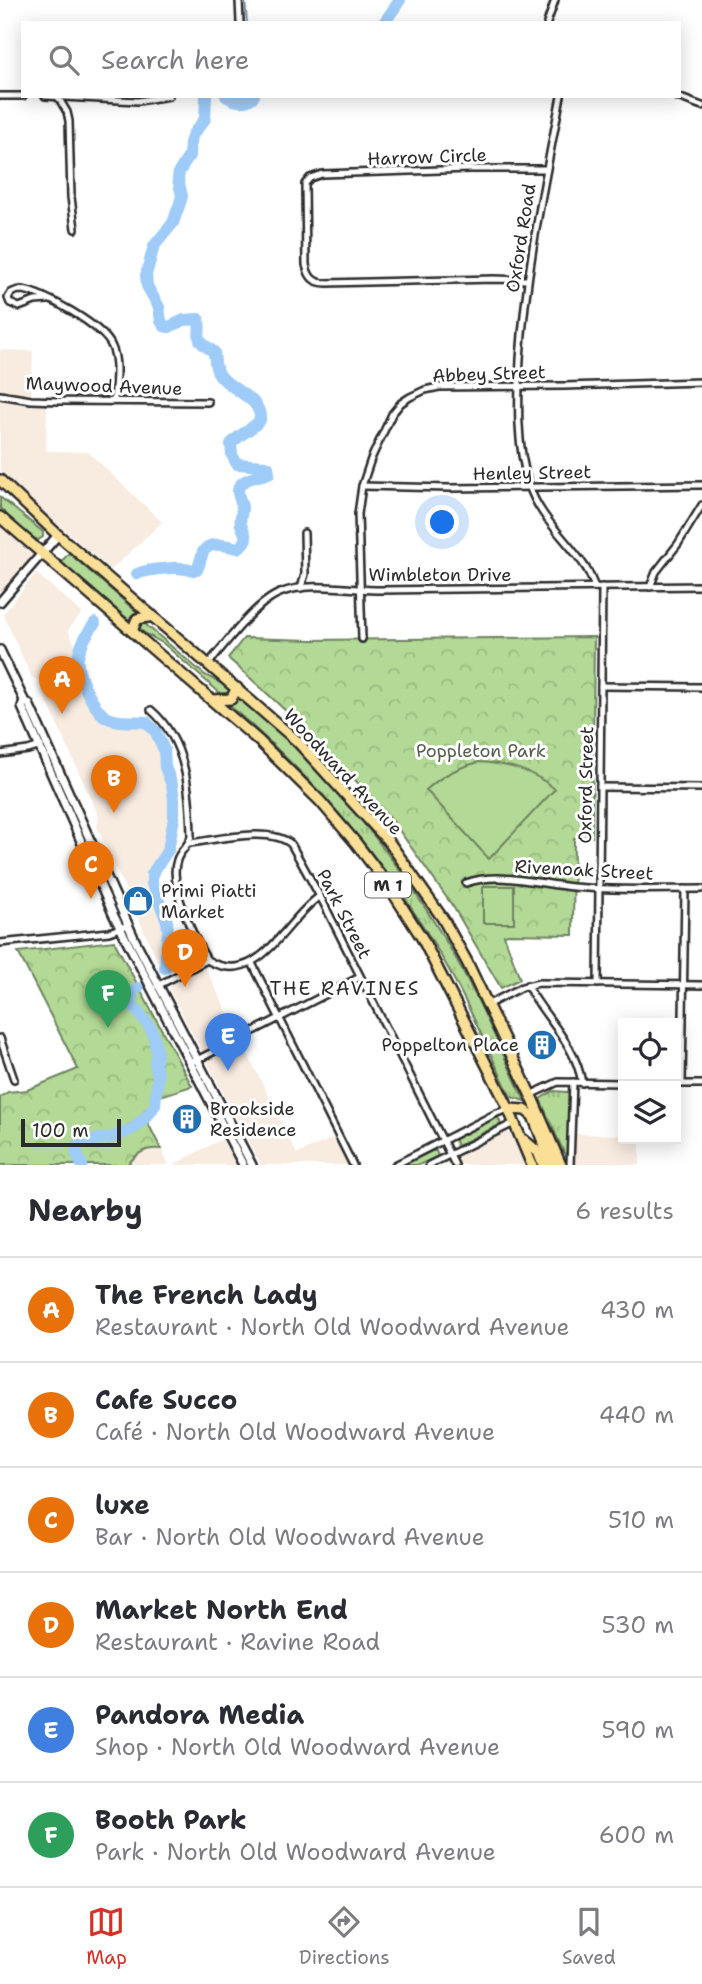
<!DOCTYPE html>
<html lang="en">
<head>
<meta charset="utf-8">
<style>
	body { margin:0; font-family:"Shantell Sans",sans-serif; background:#f2f2f3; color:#2b2b33 }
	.controls { position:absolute; right:21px; bottom:21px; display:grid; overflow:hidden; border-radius:0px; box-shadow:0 4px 18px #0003 }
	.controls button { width:63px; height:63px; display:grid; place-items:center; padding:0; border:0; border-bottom:2px solid #e1e1e2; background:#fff; color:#2b2b33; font:35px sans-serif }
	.scale { position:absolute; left:21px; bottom:18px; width:100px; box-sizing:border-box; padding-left:7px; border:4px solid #2b2b2b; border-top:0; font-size:19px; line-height:24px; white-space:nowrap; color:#2b2b2b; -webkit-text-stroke:5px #fff; paint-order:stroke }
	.you { position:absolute; left:443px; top:523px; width:24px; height:24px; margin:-18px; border:5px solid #fff; border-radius:50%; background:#1a73e8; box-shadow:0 0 0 10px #1a73e833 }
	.badge { display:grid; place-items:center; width:46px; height:46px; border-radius:50%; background:#d93025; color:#fff; font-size:23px; font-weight:700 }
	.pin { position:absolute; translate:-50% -58px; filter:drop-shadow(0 2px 4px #0008) }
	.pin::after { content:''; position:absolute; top:37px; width:24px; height:21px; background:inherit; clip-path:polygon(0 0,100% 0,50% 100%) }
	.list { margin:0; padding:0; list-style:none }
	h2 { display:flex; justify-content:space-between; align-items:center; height:91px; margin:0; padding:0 28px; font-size:30px }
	h2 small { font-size:23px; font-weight:400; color:#7c7c81 }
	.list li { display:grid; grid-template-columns:46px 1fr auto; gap:21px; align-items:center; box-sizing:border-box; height:105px; padding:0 28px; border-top:2px solid #e1e1e2 }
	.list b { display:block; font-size:26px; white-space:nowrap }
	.list p { margin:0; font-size:23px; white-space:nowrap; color:#7c7c81 }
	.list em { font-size:23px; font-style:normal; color:#7c7c81 }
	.icon { flex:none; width:38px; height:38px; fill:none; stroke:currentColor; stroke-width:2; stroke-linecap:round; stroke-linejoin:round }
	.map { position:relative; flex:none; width:702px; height:1165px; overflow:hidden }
	.search { position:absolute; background:#fff; box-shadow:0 4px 18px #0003; left:21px; right:21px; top:21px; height:77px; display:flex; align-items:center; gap:18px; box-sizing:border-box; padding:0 24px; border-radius:0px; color:#7c7c81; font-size:26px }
	.sheet { height:721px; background:#fff }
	nav { display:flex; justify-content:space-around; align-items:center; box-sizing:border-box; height:98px; border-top:2px solid #e1e1e2; background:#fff; font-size:19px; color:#7c7c81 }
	nav a { display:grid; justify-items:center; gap:4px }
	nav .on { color:#d93025 }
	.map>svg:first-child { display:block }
	.built { fill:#f8ebe0 }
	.grass { fill:url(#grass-tufts); stroke:#6e8260; stroke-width:2 }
	.park { fill:url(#park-crowns); stroke:#6e8260; stroke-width:2 }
	.pitch { fill:#b2d995; stroke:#6e8260; stroke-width:2 }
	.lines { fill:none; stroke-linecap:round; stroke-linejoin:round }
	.stream { stroke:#708ba6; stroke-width:2 }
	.river { stroke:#9ecbf8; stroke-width:12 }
	.minor-casing { stroke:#2b2b2b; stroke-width:10 }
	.tertiary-casing { stroke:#2b2b2b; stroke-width:12 }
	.primary-casing { stroke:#2b2b2b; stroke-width:14 }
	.minor { stroke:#fff; stroke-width:5 }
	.tertiary { stroke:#fff; stroke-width:7 }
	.primary { stroke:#fbdf96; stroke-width:9 }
	.labels { text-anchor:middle; stroke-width:6; stroke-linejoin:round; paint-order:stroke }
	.shield { fill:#fff; stroke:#6b6b6b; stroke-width:2 }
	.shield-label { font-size:16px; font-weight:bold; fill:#2b2b2b }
	.street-label { font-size:18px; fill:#2b2b2b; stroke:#fff }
	.park-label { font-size:18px; fill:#545f4b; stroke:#fff }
	.poi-label { font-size:18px; fill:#2b2b2b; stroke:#fff; text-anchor:start }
	.neighbourhood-label { font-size:19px; letter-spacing:2px; fill:#2b2b2b; stroke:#fff }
</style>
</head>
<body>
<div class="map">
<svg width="702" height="1165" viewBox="0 0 702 1165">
	<defs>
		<pattern id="grass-tufts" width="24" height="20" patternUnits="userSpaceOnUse" patternTransform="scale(1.75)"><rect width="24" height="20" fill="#b2d995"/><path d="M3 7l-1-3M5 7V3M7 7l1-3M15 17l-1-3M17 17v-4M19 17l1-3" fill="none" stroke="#99ba81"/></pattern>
		<pattern id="park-crowns" width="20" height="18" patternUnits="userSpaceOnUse" patternTransform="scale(1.75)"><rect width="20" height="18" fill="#b2d995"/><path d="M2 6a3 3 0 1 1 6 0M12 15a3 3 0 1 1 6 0" fill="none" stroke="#99ba81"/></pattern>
	</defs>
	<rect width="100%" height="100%" fill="#fff"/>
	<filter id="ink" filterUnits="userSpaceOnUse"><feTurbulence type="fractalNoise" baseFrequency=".0143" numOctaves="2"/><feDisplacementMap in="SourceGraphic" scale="14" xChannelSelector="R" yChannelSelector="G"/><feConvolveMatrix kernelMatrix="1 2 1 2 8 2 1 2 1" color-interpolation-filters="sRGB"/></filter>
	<g filter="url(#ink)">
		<!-- built -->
		<g class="built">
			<path d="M0,350l33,1 -2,51 16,2 -1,47 42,1 74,70 -51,48 -72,-62 -39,-38z"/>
			<path d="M0,526l33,30 -33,39z"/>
			<path d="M36,573l46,40 -14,17 11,24 -1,13 3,8 18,37 10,7 8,2 29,1 10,10 8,18 1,17 8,22 1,23 -6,38 -11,15 -5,9v6l16,51 -8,35 -63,-140 2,-9 -62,-138 -5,-1 -29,-64z"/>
			<path d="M205,967l92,187 38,-17 14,28h-88l-92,-176 2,-4 21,-13z"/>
			<path d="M507,1132l7,4 12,29h-85z"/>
			<path d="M576,1134l47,1v4h17v26h-65z"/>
			<path d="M222,1139l14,26h-63l45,-24z"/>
			<path d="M154,1148l7,1 8,16h-42l15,-14z"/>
		</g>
		<!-- grass -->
		<g class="grass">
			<path d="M0,497l43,35v5l-5,3c-15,-7 -27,-21 -38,-32z"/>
			<path d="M69,553l69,60 -7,3 -2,4 -68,-58z"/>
			<path d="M140,623l5,1 60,51 21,11 3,5 -2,3h-6l-57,-50 -21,-12 -5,-6z"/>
			<path d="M238,697c85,68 154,154 209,246 30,50 53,106 78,158l-14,-4c-25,-51 -47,-104 -77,-153 -54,-91 -124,-169 -204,-238z"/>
			<path d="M553,1091l15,1 1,3 -1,60 -4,-2 -24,-54z"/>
			<path d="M498,1117l3,7 -44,22 -3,-7z"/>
			<path d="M432,1151h4l2,5 -19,9h-16z"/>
		</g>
		<!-- park -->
		<g class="park">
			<path d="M594,637l-2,200 -18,1 -1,97 -65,-1 -4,1 16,44 -19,9 -47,-80 -65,-92h-1c-50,-57 -104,-108 -160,-158l16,-20 67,2z"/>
			<path d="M114,941l78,145 -32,10 -1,6 -13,17 15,30c-16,-2 -23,4 -34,16h-127v-68l8,-5 19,-2 51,-21 -60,-117z"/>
		</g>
		<!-- pitch -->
		<g class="pitch">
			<path d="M479,762c29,2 53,8 76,27l-66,70 -63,-69c18,-16 31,-22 53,-28z"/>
			<rect x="483" y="886" width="31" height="37"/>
		</g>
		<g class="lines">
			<!-- stream -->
			<path class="stream" d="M245,0l2,23"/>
			<!-- river -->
			<g class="river">
				<path d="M384,23l16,-23"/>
				<path d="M226,96c9,6 20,8 28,0"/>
				<path d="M137,574c10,-5 25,-5 36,-6 9,-1 16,3 24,2 3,-6 4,-13 6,-18 7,-12 24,-6 35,-4 13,-10 7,-12 3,-23 -2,-5 1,-11 1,-17 0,-8 -9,-17 0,-25 7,-6 19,-7 27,-10l-1,-6 -3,-1 -28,-2 -5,-9 -1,-11c8,-10 21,-14 29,-24 2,-23 -30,-29 -41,-46 -5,-6 -4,-15 -5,-22 -22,-15 -12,-11 -15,-33l-15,1 -15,7 -5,-1 -3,-5 -2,-14 -12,-21 -1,-11 8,-29 19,-23 7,-20 2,-7 -4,-17 1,-7 10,-16 1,-13 3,-9 12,-15 1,-23"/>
				<path d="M95,623c-7,9 -15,22 -17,34 -3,15 16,55 30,61 13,6 26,2 38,4l10,10 8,18 1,17 7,18 2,14v19l-6,32 -16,24v10l15,37 1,10 -3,37"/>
				<path d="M82,1165l-6,-12 3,-9 4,-2 31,-5 20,-9 15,-14 6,-9 3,-29 -3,-12 2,-9 -3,-18 -4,-10 -19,-24 1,-10 6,-5"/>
			</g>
			<!-- minor casing -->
			<g class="minor-casing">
				<g id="minor">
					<path d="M239,0l1,23"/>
					<path d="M547,23l8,-23"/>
					<path d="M0,96h23"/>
					<path d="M45,96l93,5 31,-5"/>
					<path d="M561,96c-17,88 -35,174 -41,263 -2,43 -4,85 9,126 10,33 39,55 57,83 4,6 6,13 9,19"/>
					<path d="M675,96l27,10"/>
					<path d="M58,97l9,15 2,9 2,76 4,32"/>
					<path d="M527,280l-33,-1 -167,4c-13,0 -18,-5 -21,-18l-1,-81 5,-6 12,-4 148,-5h76"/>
					<path d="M48,300l-13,1 -16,6 -9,-4 -2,-5 3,-5c4,-2 5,-3 10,-3 21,1 84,37 91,57 7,16 3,37 2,54"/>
					<path d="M0,395l31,5 28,1 149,1"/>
					<path d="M362,486l88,2 252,-3"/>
					<path d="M650,587l6,-15 22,-28 24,-39"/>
					<path d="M301,588l4,-14 -1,-41"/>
					<path d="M362,639l-4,-125 4,-28 9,-27 21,-45 9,-11 9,-6 15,-7 14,-3 125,-1 138,-4"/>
					<path d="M209,663c17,-20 47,-61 71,-70 29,-12 70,-3 101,-3 107,-2 214,-2 321,-4"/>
					<path d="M601,686l101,1"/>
					<path d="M151,710c36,31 39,82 40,126 -2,10 -11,14 -14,24 -9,24 17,78 30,100 52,30 78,-41 113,-64"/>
					<path d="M0,754l28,-4 13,-4"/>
					<path d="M600,787l102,1"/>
					<path d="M190,843c26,-3 80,-17 101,1l32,58 132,263"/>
					<path d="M466,883c33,-12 73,1 107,4 42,4 86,2 129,2"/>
					<path d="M0,943l109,-11 19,-7"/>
					<path d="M252,963l101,202"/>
					<path d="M598,984l4,-397"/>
					<path d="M527,985c18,34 48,57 55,98"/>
					<path d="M157,986l50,-26"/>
					<path d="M487,1005l35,-18 17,-4 163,2"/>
					<path d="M0,1038l14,41"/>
					<path d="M195,1061l165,-84"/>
					<path d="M676,1084h26"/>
					<path d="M682,1084l3,-195"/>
					<path d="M530,1095l28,-13 65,1"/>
					<path d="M395,1165l102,-52 12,-4"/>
					<path d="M429,1165l85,-42"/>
					<path d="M570,1165l3,-83"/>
				</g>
			</g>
			<!-- tertiary casing -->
			<g class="tertiary-casing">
				<g id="tertiary">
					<path d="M0,602l58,-67"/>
					<path d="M0,650l24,50 5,4 106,236 117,225"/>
					<path d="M24,700l-2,7 92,209 129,249"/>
				</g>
			</g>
			<!-- primary casing -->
			<g class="primary-casing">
				<g id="primary">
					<path d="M0,480l58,55 239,206 92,101 54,77 24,43 66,138 28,65"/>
					<path d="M0,517l259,224 61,60 36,42 34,45 32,50 84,165 26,62"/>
					<path d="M132,631l5,-12 16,-3"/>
					<path d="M213,700l18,-1 6,-11"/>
					<path d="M509,1109l16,1 8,6 19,49"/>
					<path d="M524,1140l14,12 5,13"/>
				</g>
			</g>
			<!-- minor -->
			<use href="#minor" class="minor"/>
			<!-- tertiary -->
			<use href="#tertiary" class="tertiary"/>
			<!-- primary -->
			<use href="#primary" class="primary"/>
		</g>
	</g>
	<!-- icons -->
	<defs>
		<g id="shop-disc" transform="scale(1.575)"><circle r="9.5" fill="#1f6fb2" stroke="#fff"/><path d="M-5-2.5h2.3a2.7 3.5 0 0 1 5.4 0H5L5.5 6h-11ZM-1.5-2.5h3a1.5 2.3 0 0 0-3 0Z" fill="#fff"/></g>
		<g id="building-disc" transform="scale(1.575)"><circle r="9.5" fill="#1f6fb2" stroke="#fff"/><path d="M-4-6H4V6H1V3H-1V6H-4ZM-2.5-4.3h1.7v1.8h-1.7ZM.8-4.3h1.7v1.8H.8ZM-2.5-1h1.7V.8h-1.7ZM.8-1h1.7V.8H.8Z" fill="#fff"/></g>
	</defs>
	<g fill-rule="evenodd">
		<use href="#shop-disc" x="138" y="901"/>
		<use href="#building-disc" x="542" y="1045"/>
		<use href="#building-disc" x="187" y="1119"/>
	</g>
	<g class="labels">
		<!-- shield labels -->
		<rect class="shield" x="365" y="872.5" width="46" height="25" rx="5"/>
		<g class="shield-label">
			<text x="388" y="891">M 1</text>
		</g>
		<!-- street labels -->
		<g class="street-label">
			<text transform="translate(427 157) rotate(-2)" y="6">Harrow Circle</text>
			<text transform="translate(521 238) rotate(-81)" y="6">Oxford Road</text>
			<text transform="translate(489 374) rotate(-2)" y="6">Abbey Street</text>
			<text transform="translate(104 386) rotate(2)" y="6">Maywood Avenue</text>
			<text transform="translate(532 473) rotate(-1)" y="6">Henley Street</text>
			<text x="440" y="581">Wimbleton Drive</text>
			<text transform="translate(343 772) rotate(47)" y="6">Woodward Avenue</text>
			<text transform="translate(586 785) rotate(-89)" y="6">Oxford Street</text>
			<text transform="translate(584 870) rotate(3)" y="6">Rivenoak Street</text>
			<text transform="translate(344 914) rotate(63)" y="6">Park Street</text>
		</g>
		<!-- park labels -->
		<g class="park-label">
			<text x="481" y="757">Poppleton Park</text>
		</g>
		<!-- poi labels -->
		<g class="poi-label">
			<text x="161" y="897">Primi Piatti<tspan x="161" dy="21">Market</tspan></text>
			<text x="519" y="1051" text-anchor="end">Poppelton Place</text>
			<text x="210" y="1115">Brookside<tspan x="210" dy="21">Residence</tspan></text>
		</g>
		<!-- neighbourhood labels -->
		<g class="neighbourhood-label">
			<text x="345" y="995">THE RAVINES</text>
		</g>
	</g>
</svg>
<div class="controls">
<button><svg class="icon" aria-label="locate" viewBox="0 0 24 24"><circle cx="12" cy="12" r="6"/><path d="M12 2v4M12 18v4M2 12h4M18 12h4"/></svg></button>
<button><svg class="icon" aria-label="layers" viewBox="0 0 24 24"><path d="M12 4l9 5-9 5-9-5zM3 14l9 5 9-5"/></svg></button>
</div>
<div class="scale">100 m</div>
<div class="you"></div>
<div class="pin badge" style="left:62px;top:714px;background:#e8710a">A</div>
<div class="pin badge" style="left:114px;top:813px;background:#e8710a">B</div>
<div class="pin badge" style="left:91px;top:899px;background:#e8710a">C</div>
<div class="pin badge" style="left:185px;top:987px;background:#e8710a">D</div>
<div class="pin badge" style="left:228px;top:1071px;background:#3f7fe0">E</div>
<div class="pin badge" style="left:108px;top:1028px;background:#2e9e5b">F</div>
<div class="search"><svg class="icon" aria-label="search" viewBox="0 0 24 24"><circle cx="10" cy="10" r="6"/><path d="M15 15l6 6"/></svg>Search here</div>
</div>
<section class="sheet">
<h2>Nearby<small>6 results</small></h2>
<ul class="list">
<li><span class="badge" style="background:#e8710a">A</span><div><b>The French Lady</b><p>Restaurant · North Old Woodward Avenue</p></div><em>430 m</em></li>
<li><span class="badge" style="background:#e8710a">B</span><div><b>Cafe Succo</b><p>Café · North Old Woodward Avenue</p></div><em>440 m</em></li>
<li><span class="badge" style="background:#e8710a">C</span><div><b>luxe</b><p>Bar · North Old Woodward Avenue</p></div><em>510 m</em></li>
<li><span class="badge" style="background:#e8710a">D</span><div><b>Market North End</b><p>Restaurant · Ravine Road</p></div><em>530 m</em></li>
<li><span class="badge" style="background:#3f7fe0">E</span><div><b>Pandora Media</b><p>Shop · North Old Woodward Avenue</p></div><em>590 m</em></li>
<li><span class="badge" style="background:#2e9e5b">F</span><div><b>Booth Park</b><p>Park · North Old Woodward Avenue</p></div><em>600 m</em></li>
</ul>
</section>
<nav>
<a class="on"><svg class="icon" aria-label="map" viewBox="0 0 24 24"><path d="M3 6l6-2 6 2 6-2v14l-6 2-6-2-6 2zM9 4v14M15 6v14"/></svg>Map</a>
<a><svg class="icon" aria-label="directions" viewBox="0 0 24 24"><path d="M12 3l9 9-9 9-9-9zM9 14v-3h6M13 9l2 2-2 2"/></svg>Directions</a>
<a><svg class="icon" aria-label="saved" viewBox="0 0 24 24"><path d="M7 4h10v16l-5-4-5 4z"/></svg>Saved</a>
</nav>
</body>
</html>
